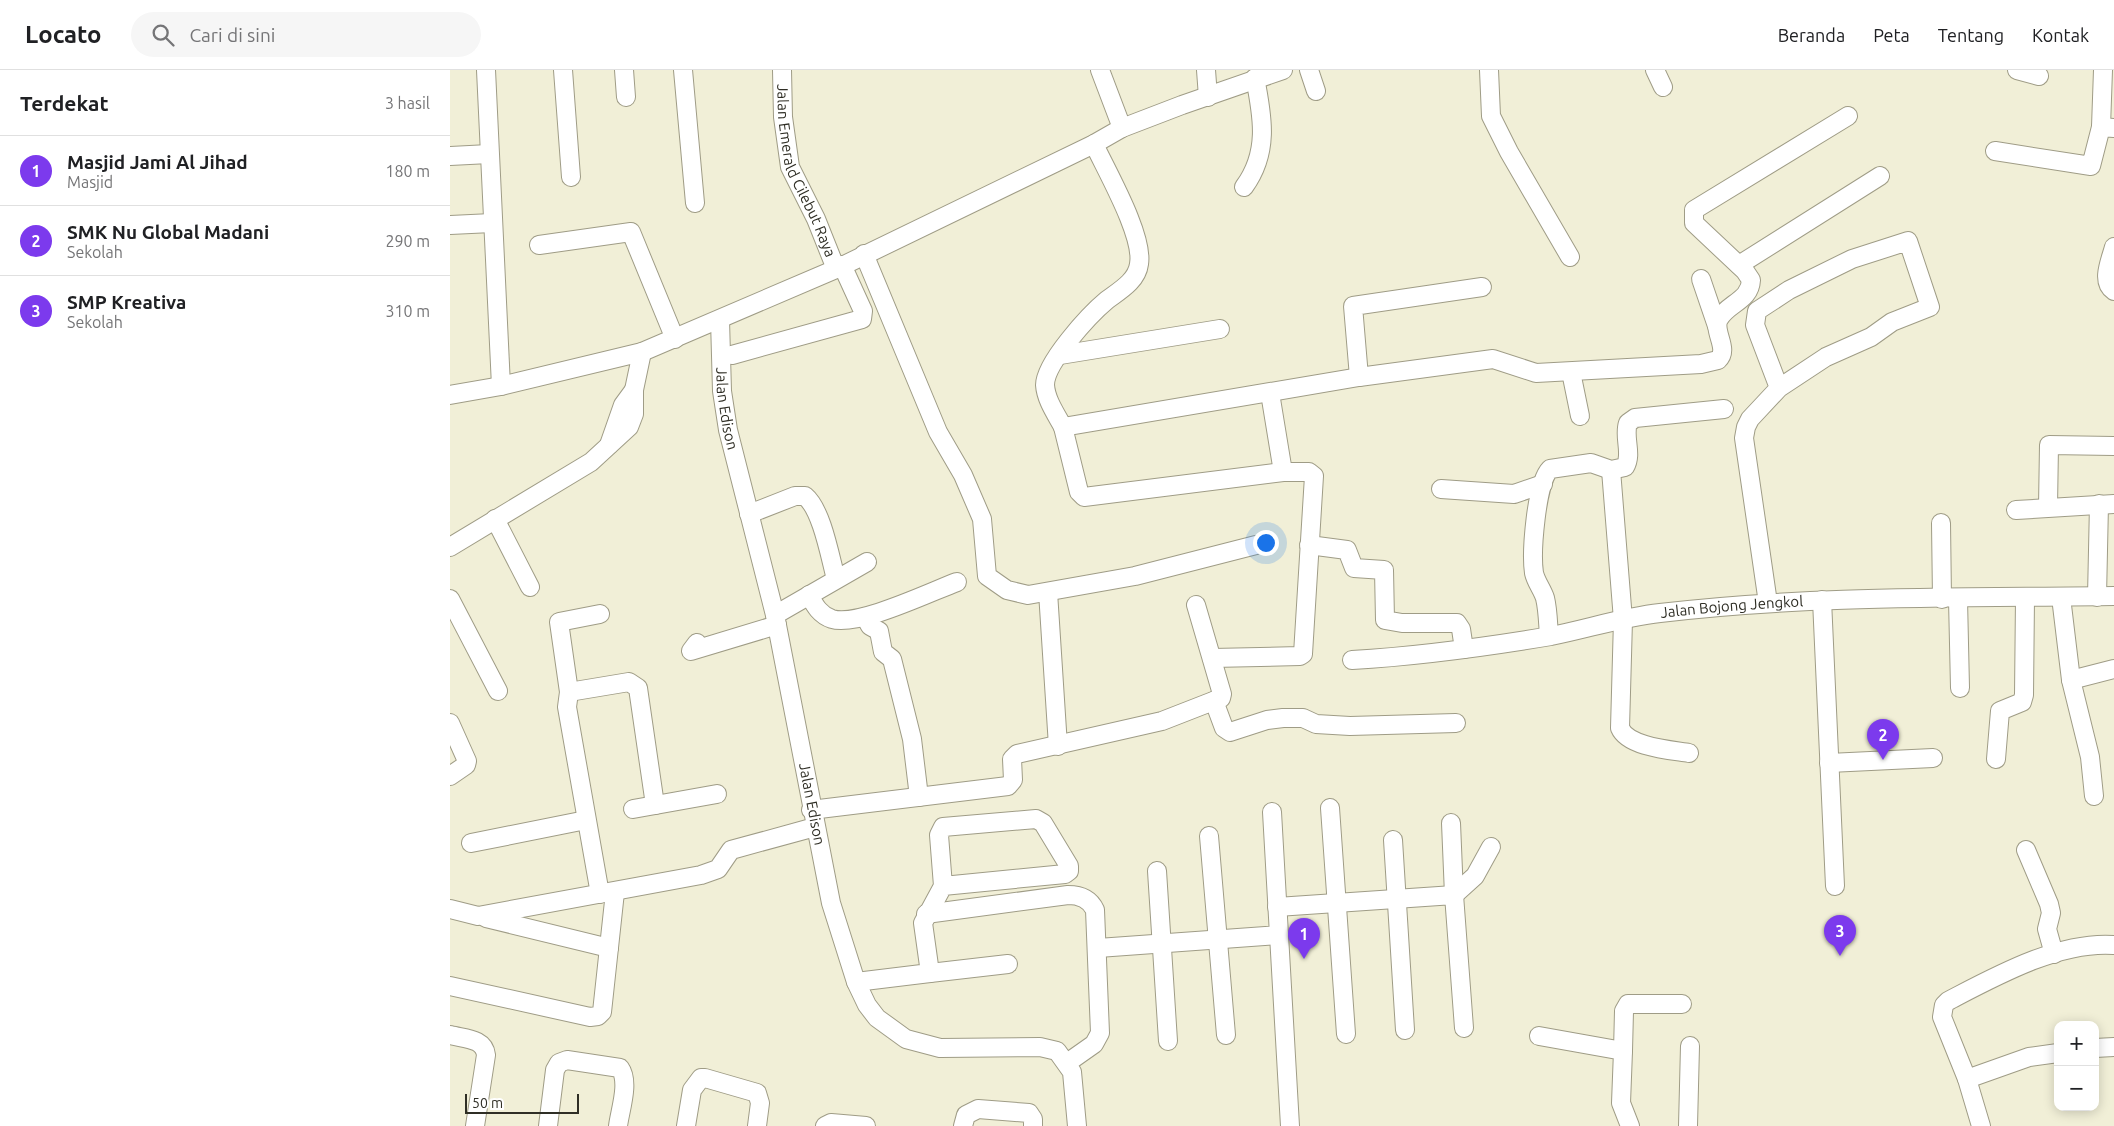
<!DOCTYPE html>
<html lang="id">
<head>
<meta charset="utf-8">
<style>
	body { margin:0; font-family:Ubuntu,sans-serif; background:#f6f6f6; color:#202124 }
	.controls { position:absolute; right:15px; bottom:15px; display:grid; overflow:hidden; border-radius:10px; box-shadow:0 2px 12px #0003 }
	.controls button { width:45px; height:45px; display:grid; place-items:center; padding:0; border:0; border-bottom:1px solid #e0e0e0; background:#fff; color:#202124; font:25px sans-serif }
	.scale { position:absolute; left:15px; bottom:12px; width:114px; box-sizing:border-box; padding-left:5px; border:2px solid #2f2e25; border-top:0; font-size:14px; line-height:18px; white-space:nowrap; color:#2f2e25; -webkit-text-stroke:4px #fff; paint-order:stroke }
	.you { position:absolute; left:815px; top:472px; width:18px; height:18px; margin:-12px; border:4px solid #fff; border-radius:50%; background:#1a73e8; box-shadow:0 0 0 8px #1a73e833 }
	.badge { display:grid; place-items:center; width:32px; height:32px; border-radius:50%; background:#7c3aed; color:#fff; font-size:16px; font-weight:700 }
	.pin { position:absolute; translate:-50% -41px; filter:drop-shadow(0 1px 2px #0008) }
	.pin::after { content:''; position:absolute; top:26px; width:18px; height:15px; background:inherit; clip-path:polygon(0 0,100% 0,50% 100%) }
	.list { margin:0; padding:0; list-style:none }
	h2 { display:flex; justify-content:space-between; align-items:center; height:65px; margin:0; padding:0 20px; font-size:21px }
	h2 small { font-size:16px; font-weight:400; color:#757577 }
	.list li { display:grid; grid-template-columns:32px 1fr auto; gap:15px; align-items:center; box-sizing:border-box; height:70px; padding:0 20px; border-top:1px solid #e0e0e0 }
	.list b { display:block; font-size:19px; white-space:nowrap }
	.list p { margin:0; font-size:16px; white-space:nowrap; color:#757577 }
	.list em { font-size:16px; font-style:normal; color:#757577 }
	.icon { flex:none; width:28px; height:28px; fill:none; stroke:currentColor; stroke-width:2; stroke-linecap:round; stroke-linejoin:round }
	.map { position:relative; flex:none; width:1664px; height:1056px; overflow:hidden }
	header { display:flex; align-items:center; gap:30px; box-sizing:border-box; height:70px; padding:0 25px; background:#fff; border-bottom:1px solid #e0e0e0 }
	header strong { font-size:24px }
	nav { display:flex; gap:28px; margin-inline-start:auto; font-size:18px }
	.search { width:350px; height:45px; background:#f6f6f6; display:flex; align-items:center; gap:12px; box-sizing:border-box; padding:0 18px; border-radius:28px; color:#757577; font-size:19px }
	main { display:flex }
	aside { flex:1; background:#fff }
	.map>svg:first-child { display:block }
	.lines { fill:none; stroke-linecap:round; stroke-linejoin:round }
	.minor-casing { stroke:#9f9c86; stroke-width:20 }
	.minor { stroke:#fff; stroke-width:18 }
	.labels { text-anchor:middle; stroke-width:4.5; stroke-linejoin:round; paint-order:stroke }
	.street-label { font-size:15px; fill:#2f2e25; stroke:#fff }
</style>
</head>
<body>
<header>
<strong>Locato</strong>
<div class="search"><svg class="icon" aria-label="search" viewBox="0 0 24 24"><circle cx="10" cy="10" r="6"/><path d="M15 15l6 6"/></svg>Cari di sini</div>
<nav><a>Beranda</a><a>Peta</a><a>Tentang</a><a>Kontak</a></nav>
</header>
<main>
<aside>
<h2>Terdekat<small>3 hasil</small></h2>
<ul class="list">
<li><span class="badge">1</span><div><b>Masjid Jami Al Jihad</b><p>Masjid</p></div><em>180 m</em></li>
<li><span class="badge">2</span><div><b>SMK Nu Global Madani</b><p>Sekolah</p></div><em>290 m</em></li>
<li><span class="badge">3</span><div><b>SMP Kreativa</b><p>Sekolah</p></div><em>310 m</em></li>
</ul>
</aside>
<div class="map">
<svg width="1664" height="1056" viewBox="0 0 1664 1056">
	<rect width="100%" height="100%" fill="#f1efd7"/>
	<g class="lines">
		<!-- minor casing -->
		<g class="minor-casing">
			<g id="minor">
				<path d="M36,0l15,316"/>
				<path d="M113,0l8,107"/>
				<path d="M174,0l2,27"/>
				<path d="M233,0l12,133"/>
				<path id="s1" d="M332,0l1,47 7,50 26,52 20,50"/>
				<path d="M650,0l22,58"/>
				<path d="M756,0l2,27"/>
				<path d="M859,0l7,21"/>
				<path d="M1039,0l2,46 18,36 61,105"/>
				<path d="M1205,0l8,17"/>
				<path d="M1567,0l22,6"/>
				<path d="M1651,57l2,-57"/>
				<path d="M644,74c13,28 50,92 45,120 -2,17 -20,27 -32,36 -18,15 -62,63 -62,85 1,15 11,29 18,42l296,-50 134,-18 43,14 165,-9 17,-4c12,-11 -6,-29 1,-41 9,-16 31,-18 32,-39l-6,-9 -51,-48v-13l154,-94"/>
				<path d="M1545,81l96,15 10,-39 13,1"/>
				<path d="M0,86l39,-2"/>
				<path d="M794,117c25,-34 19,-69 11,-109"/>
				<path d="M0,155l42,-2"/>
				<path d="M89,175l92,-13 44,107"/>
				<path d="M1664,177c-3,12 -14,35 0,44"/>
				<path d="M414,184l74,178 25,43 19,44 5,57 20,14 21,5 107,-19 121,-31"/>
				<path d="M1289,195l141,-89"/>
				<path d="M1251,209l16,47"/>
				<path id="s2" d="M270,250l2,71 6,39 47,185 56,288 25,79 11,23 10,13 29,21 34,9 100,-1 17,4 15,21 5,54"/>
				<path d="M282,285l130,-36 1,-8 -21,-46"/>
				<path d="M610,285l160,-26"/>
				<path d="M1121,302l9,44"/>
				<path d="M909,307l-6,-71 129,-19"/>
				<path d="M0,325l51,-9 141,-34 194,-83 258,-125 28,-16 60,-23 101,-35"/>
				<path d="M613,357l16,65 5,5 199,-25"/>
				<path d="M159,375l14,-40 11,-15"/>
				<path d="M1161,400l12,150 -3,108c8,19 51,22 69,25"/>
				<path d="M991,419l73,5 29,-10"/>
				<path d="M1598,437l1,-62 65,1"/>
				<path d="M1566,440l98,-6"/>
				<path d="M299,444l46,-18h10c17,14 25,61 31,83"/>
				<path d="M45,449l35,68"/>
				<path d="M1491,453l1,76"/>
				<path d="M859,475l38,5 7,18 30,2 1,50 17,3h55l4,6 3,20"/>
				<path d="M0,477l141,-85 38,-35 5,-13v-24l8,-38"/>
				<path d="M598,522l10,154"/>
				<path d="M359,525c6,11 11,20 23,24 26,8 98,-27 125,-37"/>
				<path d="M1611,527l10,83 19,77 4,39"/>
				<path d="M1647,527l2,-93"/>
				<path d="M0,529l48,92"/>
				<path d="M1508,529l2,89"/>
				<path d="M1372,530l13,286"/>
				<path d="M1318,533l-24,-165 2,-11 4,-8 29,-31 47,-31 45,-20 21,-15 38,-15 -22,-66 -56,18 -63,31 -32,21 -2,14 24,63"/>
				<path d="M325,545l92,-53"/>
				<path d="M415,547l5,9 9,5 4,21 9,7 20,80 7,58"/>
				<path d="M1099,566c-1,-12 -1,-26 -4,-38 -3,-9 -9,-16 -11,-25 -3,-20 2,-90 16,-104l41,-6 20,7 14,-3c8,-13 -2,-30 3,-44l7,-5 89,-9"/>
				<path d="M247,573l-6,8 86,-26"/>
				<path d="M762,588l88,-2 3,-2 11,-178 -5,-4h-26l-13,-79"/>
				<path id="s3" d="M902,590c67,-4 133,-13 199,-24 36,-7 72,-19 109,-23 151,-18 303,-15 454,-17"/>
				<path d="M1621,610l43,-11"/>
				<path d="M119,622l60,-10 9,6 17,117"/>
				<path d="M764,631l10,27 6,4 37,-12 16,-2h20l13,6 34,2 106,-3"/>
				<path d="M0,653l17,38 -1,4 -16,11"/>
				<path d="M1546,689l4,-48 22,-9 2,-7 1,-97"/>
				<path d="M1379,693l104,-5"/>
				<path d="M880,738l16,226"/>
				<path d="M183,739l84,-15"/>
				<path d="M361,740l197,-24 5,-6 -1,-21 5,-5 145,-33 59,-23 1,-4 -26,-89"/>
				<path d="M1001,753l3,72"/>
				<path d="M759,766l17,199"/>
				<path d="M943,770l12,190"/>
				<path d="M21,773l115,-23"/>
				<path d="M1576,780l23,54 2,9 -4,16 7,25"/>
				<path d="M707,801l11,170"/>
				<path d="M150,824l-33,-187 2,-15 -10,-70 41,-8"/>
				<path d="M1004,825l21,-19 16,-29"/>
				<path d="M827,837l177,-12 10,133"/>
				<path d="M0,839l28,7 223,-41 17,-6 13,-19 84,-23"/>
				<path d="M476,844l142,-19c12,0 22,4 27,15l5,123 -6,11 -27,19"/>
				<path d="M36,848l123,30"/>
				<path d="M829,865l11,191"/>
				<path d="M648,878l181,-13 -7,-123"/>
				<path d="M480,903l78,-9"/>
				<path d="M406,912l74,-9 -7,-50 20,-37 -4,-51 4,-8 93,-8 7,4 26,43v5l-4,3 -122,12"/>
				<path d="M0,916l140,31 8,-1 4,-4 13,-120"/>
				<path d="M0,965c15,4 34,3 36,20l-11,71"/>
				<path d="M1089,966l84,15 -2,52 9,23"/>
				<path d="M1645,978l19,-1"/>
				<path d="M1173,981l1,-40 4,-7h54"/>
				<path d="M1517,1009l62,-22 29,-4"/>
				<path d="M98,1056l7,-56 4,-7 8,-3 53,8c10,14 0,42 -2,58"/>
				<path d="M236,1056l6,-36 9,-12h4l52,15 3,10 -3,23"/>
				<path d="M375,1056l6,-3 35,3"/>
				<path d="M513,1056l3,-11 12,-6 51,4 4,6v7"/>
				<path d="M1238,1056l2,-80"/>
				<path d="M1531,1056l-14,-47 -25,-62 2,-12 4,-4c48,-25 111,-60 166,-56"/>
			</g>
		</g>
		<!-- minor -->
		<use href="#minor" class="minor"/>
	</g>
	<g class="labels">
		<!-- street labels -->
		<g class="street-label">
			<text dy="5" stroke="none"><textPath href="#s1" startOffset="105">Jalan Emerald Cilebut Raya</textPath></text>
			<text dy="5" stroke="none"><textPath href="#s2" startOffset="89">Jalan Edison</textPath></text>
			<text dy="5" stroke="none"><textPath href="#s3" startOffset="384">Jalan Bojong Jengkol</textPath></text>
			<text dy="5" stroke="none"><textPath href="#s2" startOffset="494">Jalan Edison</textPath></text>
		</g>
	</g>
</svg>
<div class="controls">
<button>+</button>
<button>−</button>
</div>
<div class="scale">50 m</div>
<div class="you"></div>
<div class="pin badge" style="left:854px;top:889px">1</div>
<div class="pin badge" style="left:1433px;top:690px">2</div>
<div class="pin badge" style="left:1390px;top:886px">3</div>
</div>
</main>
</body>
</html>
